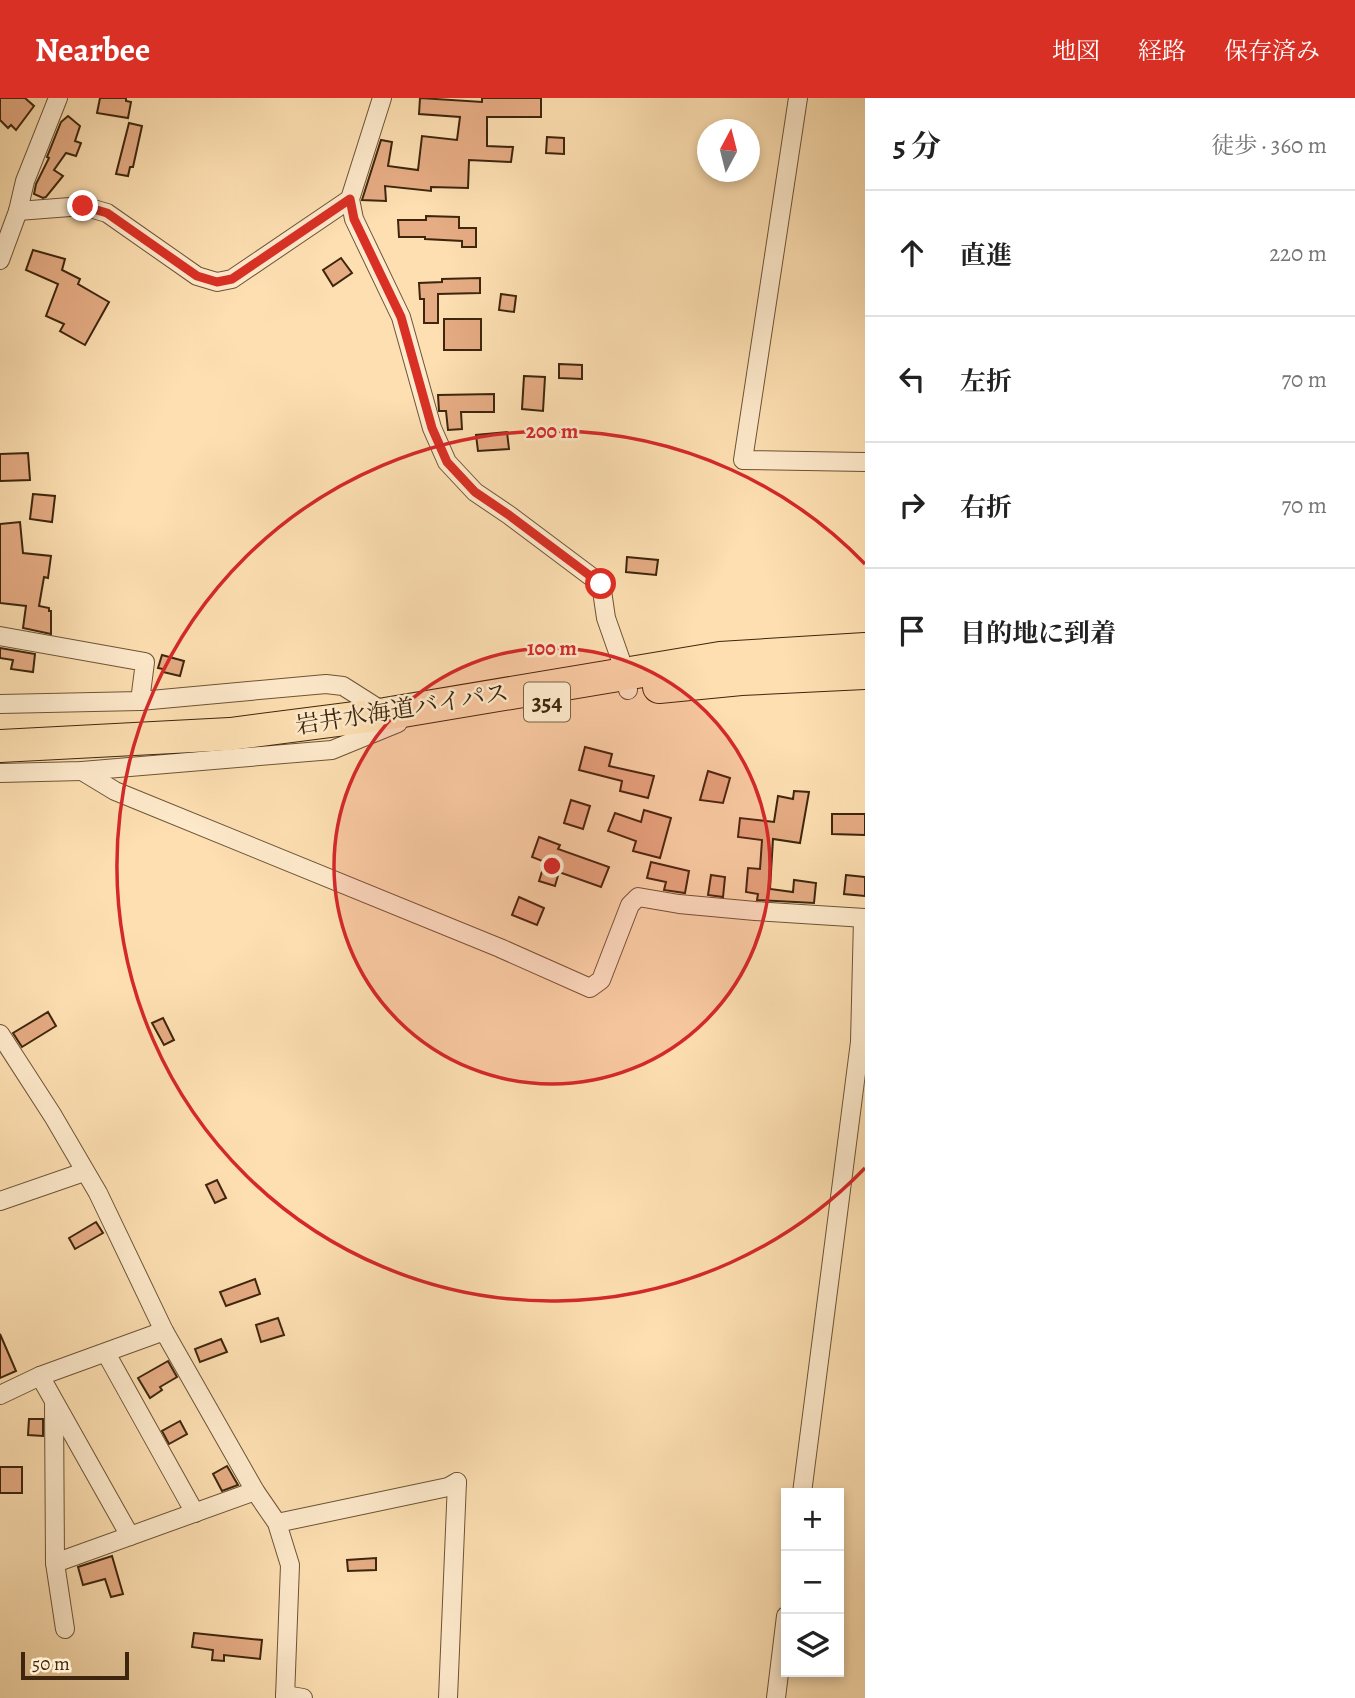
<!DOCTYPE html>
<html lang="ja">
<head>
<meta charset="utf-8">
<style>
	body { margin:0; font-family:Alegreya,"Noto Serif JP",serif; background:#f6f6f6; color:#222 }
	.controls { position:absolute; right:21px; bottom:21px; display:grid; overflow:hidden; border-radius:0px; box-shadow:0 4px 10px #0003 }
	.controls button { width:63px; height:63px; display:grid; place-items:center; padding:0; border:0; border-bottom:2px solid #e0e0e0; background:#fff; color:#222; font:35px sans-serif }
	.compass { position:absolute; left:697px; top:21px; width:63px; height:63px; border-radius:50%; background:#fff; box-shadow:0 4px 10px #0003; rotate:7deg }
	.scale { position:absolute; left:21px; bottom:18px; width:108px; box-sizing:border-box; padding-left:7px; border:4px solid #3d260d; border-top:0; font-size:19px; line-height:24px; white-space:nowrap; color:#3d260d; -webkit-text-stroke:5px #feeacc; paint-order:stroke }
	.stop { position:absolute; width:21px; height:21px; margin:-16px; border:5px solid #d93025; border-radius:50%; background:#fff }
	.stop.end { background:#d93025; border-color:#fff; box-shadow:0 2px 7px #0008 }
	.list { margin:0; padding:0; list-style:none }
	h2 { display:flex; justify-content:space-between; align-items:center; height:91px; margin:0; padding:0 28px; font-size:30px }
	h2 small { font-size:23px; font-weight:400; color:#767676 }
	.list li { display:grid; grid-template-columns:46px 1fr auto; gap:21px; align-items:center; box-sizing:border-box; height:126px; padding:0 28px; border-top:2px solid #e0e0e0 }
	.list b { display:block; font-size:26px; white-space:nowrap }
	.list em { font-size:23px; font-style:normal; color:#767676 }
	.icon { flex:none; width:38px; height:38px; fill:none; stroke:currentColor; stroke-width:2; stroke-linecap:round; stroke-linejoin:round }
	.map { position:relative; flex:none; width:865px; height:1600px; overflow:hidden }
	header { display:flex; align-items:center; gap:42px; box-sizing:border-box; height:98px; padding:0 35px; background:#d93025; color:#fff }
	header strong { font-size:33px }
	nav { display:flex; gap:38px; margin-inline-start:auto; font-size:24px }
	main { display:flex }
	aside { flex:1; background:#fff }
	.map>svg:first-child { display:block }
	.building { fill:#e6ac84; stroke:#3d260d; stroke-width:2 }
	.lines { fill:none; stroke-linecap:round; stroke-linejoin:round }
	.street-casing { stroke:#6d5436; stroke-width:20 }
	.highway-casing { stroke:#3d260d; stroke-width:34 }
	.street { stroke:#feeacc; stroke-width:18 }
	.highway { stroke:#fddfb1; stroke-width:32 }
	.route { stroke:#d93025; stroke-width:9 }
	.ring { fill:none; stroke:#d62828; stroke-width:3.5 }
	.labels { text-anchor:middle; stroke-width:5; stroke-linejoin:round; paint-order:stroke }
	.shield { fill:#feeacc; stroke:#776146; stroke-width:2 }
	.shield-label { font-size:23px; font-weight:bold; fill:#3d260d }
	.street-label { font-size:24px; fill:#3d260d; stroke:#feeacc }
	.centre { fill:#d62828; stroke:#feeacc; stroke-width:3.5 }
	.ring-label { font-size:21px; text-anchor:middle; font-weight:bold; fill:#d62828; stroke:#feeacc; stroke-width:5; stroke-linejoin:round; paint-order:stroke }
</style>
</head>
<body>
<header>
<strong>Nearbee</strong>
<nav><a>地図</a><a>経路</a><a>保存済み</a></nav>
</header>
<main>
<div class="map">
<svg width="865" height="1600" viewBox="0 0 865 1600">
	<rect width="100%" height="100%" fill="#fddfb1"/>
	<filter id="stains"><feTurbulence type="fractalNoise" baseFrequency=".00286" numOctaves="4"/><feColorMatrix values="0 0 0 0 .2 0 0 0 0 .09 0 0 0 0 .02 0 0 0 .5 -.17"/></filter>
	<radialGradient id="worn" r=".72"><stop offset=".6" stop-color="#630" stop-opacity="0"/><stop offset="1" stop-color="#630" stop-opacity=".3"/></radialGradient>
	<!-- building -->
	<g class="building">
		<path d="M0,0h25l9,8 -18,24 -5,-5 -3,3 -8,-8z"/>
		<path d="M100,0h26v3l5,1 -3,16 -31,-5z"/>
		<path d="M420,0l62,4v-4h59v19h-54v29l26,1 -2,15 -42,-2 -1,28 -37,-1v4l-46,-5 1,15 -24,-1 19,-60 11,2 -4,24 30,4 4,-34 35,4 3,-23 -41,-3z"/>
		<path d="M68,18l12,10 -5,15 6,2 -5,13 -10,-3 -12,17 9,6 -17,21 -3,1 -9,-4 2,-10 13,-26 -2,-1 14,-35z"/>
		<path d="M129,25l13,3 -9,41h-3l-2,9 -12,-2z"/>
		<path d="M547,39l17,1v16l-18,-1z"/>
		<path d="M426,118l33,1v11h17v19h-14v-6l-37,-2v-2h-26l-1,-17h28z"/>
		<path d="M33,152l32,9 -3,11 18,9 -2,5 31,18 -24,43 -25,-14 4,-7 -18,-8 12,-32 -32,-14z"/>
		<path d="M341,160l11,15 -19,13 -10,-16z"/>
		<path d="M480,180v15l-42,1v29h-14v-24h-4l-1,-16 23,-1v-3z"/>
		<path d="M501,196l15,2 -2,16 -15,-2z"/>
		<rect x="444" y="221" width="37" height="31"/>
		<path d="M559,266l23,1v14l-23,-1z"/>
		<path d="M524,278l21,1 -2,34 -21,-2z"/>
		<path d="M494,296v18h-33l1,17 -14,1 -2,-19h-7l-1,-16z"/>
		<path d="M507,334l2,17 -31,2 -2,-16z"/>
		<path d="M28,355l2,27 -30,1v-27z"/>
		<path d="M33,396l22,2 -3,26 -22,-3z"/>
		<path d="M20,424l3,31 28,3 -3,22 -4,-1 -5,29 10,2v3h2v23l-28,-6 3,-22 -26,-3v-79z"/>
		<path d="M627,459l31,3 -2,15 -30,-3z"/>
		<path d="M0,550l35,6 -2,18 -22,-3 2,-9 -13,-2z"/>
		<path d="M162,557l22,6 -4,15 -17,-4v-3l-5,-1z"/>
		<path d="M585,649l27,7 -3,12 45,10 -6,22 -28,-7 2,-10 -43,-11z"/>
		<path d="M708,673l22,7 -7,25 -23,-3z"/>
		<path d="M794,693l15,1 -9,51 -27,-4 -3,50 23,3 1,-12 22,3 -2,20 -57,-3 1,-6 -12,-2 2,-24 12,1 2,-29 -24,-3 2,-19 34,4 4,-26 15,3z"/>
		<path d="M571,702l19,6 -7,23 -19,-6z"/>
		<path d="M644,712l27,8 -11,40 -27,-7 3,-10 -28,-10 7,-18 26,9z"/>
		<path d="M832,716h33v21l-33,-1z"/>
		<path d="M539,739l21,8 -2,4 51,18 -8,20 -42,-15 -4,14 -16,-5 6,-19 -13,-5z"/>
		<path d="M651,764l38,9 -4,22 -21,-3 2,-8 -19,-4z"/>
		<path d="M711,777l14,2 -2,20 -15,-2z"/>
		<path d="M846,777l19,2v19l-21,-2z"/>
		<path d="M519,799l25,11 -7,17 -25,-10z"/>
		<path d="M48,914l8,14 -34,21 -9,-14z"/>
		<path d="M163,920l11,22 -10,5 -12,-22z"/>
		<path d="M217,1082l9,18 -11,5 -9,-18z"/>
		<path d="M96,1124l7,11 -28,16 -6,-11z"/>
		<path d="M255,1181l5,15 -34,12 -6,-14z"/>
		<path d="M278,1220l6,17 -23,7 -5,-17z"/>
		<path d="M0,1236l16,37 -16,7z"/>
		<path d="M221,1241l6,13 -27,10 -5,-13z"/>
		<path d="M168,1263l9,16 -17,10 2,3 -12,8 -12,-20z"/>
		<path d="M29,1321h14v17l-15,-1z"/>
		<path d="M180,1323l7,13 -18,10 -7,-13z"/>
		<path d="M227,1368l11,19 -16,6 -9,-17z"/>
		<rect x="0" y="1369" width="22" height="26"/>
		<path d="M112,1458l11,38 -12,3 -6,-18 -22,6 -5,-18z"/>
		<path d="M376,1460v12l-28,1 -1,-11z"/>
		<path d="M194,1535l68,7 -2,19 -36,-4v6l-12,-1 1,-10 -21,-3z"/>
	</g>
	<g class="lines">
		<!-- street casing -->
		<g class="street-casing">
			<g id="street">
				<path d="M382,0l-32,101 4,20 47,98 31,111 15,34 28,30 34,23 92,69 5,34 19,54 3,18"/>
				<path d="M798,0l-55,362 122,2"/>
				<path d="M18,113l65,-5 24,7 90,63 20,6 15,-3 118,-80"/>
				<path d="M0,162l18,-49 7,-30 33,-83"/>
				<path d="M0,538l145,26 -5,39"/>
				<path d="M0,606l140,-3 186,-17 17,2 41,26"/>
				<path d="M82,673l33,20 385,157 90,40 11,-8 29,-75 8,-8 41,7 76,7 110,7"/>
				<path d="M0,675l82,-2 250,-21 66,-27"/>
				<path d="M0,936l53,82 45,77 66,138 91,160 22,32 13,42 -5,133"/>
				<path d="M0,1103l84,-29"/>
				<path d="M106,1255l89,160"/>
				<path d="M40,1278l90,160"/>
				<path d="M0,1297l40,-19 124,-45"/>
				<path d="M54,1304l1,161 10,66"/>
				<path d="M802,1395l58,-451 3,-123"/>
				<path d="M277,1425l171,-36 9,-5"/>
				<path d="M55,1465l200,-72"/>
				<path d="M285,1597l18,3"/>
				<path d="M448,1600l9,-216"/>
				<path d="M776,1600l10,-82"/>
			</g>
		</g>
		<!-- highway casing -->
		<g class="highway-casing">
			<g id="highway">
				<path d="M659,589l82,-8 124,-6"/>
				<path d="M0,648l230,-12 155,-20 335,-56 145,-9"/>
			</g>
		</g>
		<!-- street -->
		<use href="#street" class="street"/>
		<!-- highway -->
		<use href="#highway" class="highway"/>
	</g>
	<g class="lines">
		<!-- route -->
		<path class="route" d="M83,108l24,7 90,63 20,6 15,-3 118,-80 4,20 47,98 31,111 15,34 28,30 34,23 92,69"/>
	</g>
	<!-- distance rings -->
	<circle cx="552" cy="768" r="218" fill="#d62828" fill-opacity=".12"/>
	<g class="ring">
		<circle cx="552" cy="768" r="218"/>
		<path d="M865 1070A435 435 0 1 1 865 466"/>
	</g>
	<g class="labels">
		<!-- shield labels -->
		<rect class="shield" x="524" y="584.5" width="46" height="39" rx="5"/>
		<g class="shield-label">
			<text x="547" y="612">354</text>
		</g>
		<!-- street labels -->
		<g class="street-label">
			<text transform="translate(402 611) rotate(-9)" y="8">岩井水海道バイパス</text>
		</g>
	</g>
	<circle cx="552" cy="768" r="10" class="centre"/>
	<g class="ring-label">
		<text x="552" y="340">200 m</text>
		<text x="552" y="557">100 m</text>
	</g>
	<rect width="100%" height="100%" filter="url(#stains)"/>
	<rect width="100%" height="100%" fill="url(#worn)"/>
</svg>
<div class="controls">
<button>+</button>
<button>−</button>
<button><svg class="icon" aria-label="layers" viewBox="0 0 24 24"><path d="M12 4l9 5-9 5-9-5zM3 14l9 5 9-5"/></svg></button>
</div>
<svg class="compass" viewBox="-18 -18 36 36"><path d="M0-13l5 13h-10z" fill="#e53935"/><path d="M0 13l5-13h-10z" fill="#767676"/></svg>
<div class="scale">50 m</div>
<div class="stop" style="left:601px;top:486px"></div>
<div class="stop end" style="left:83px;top:108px"></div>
</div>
<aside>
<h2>5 分<small>徒歩 · 360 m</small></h2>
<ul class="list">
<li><svg class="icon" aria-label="ahead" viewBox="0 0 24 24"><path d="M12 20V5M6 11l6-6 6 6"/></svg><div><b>直進</b></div><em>220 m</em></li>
<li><svg class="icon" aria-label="left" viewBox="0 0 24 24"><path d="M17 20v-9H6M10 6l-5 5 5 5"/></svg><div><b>左折</b></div><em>70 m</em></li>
<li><svg class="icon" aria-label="right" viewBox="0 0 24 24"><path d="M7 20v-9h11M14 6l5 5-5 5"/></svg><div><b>右折</b></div><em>70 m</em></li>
<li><svg class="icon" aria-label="arrive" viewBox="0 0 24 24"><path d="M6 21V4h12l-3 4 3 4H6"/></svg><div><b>目的地に到着</b></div></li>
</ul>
</aside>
</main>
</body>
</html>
